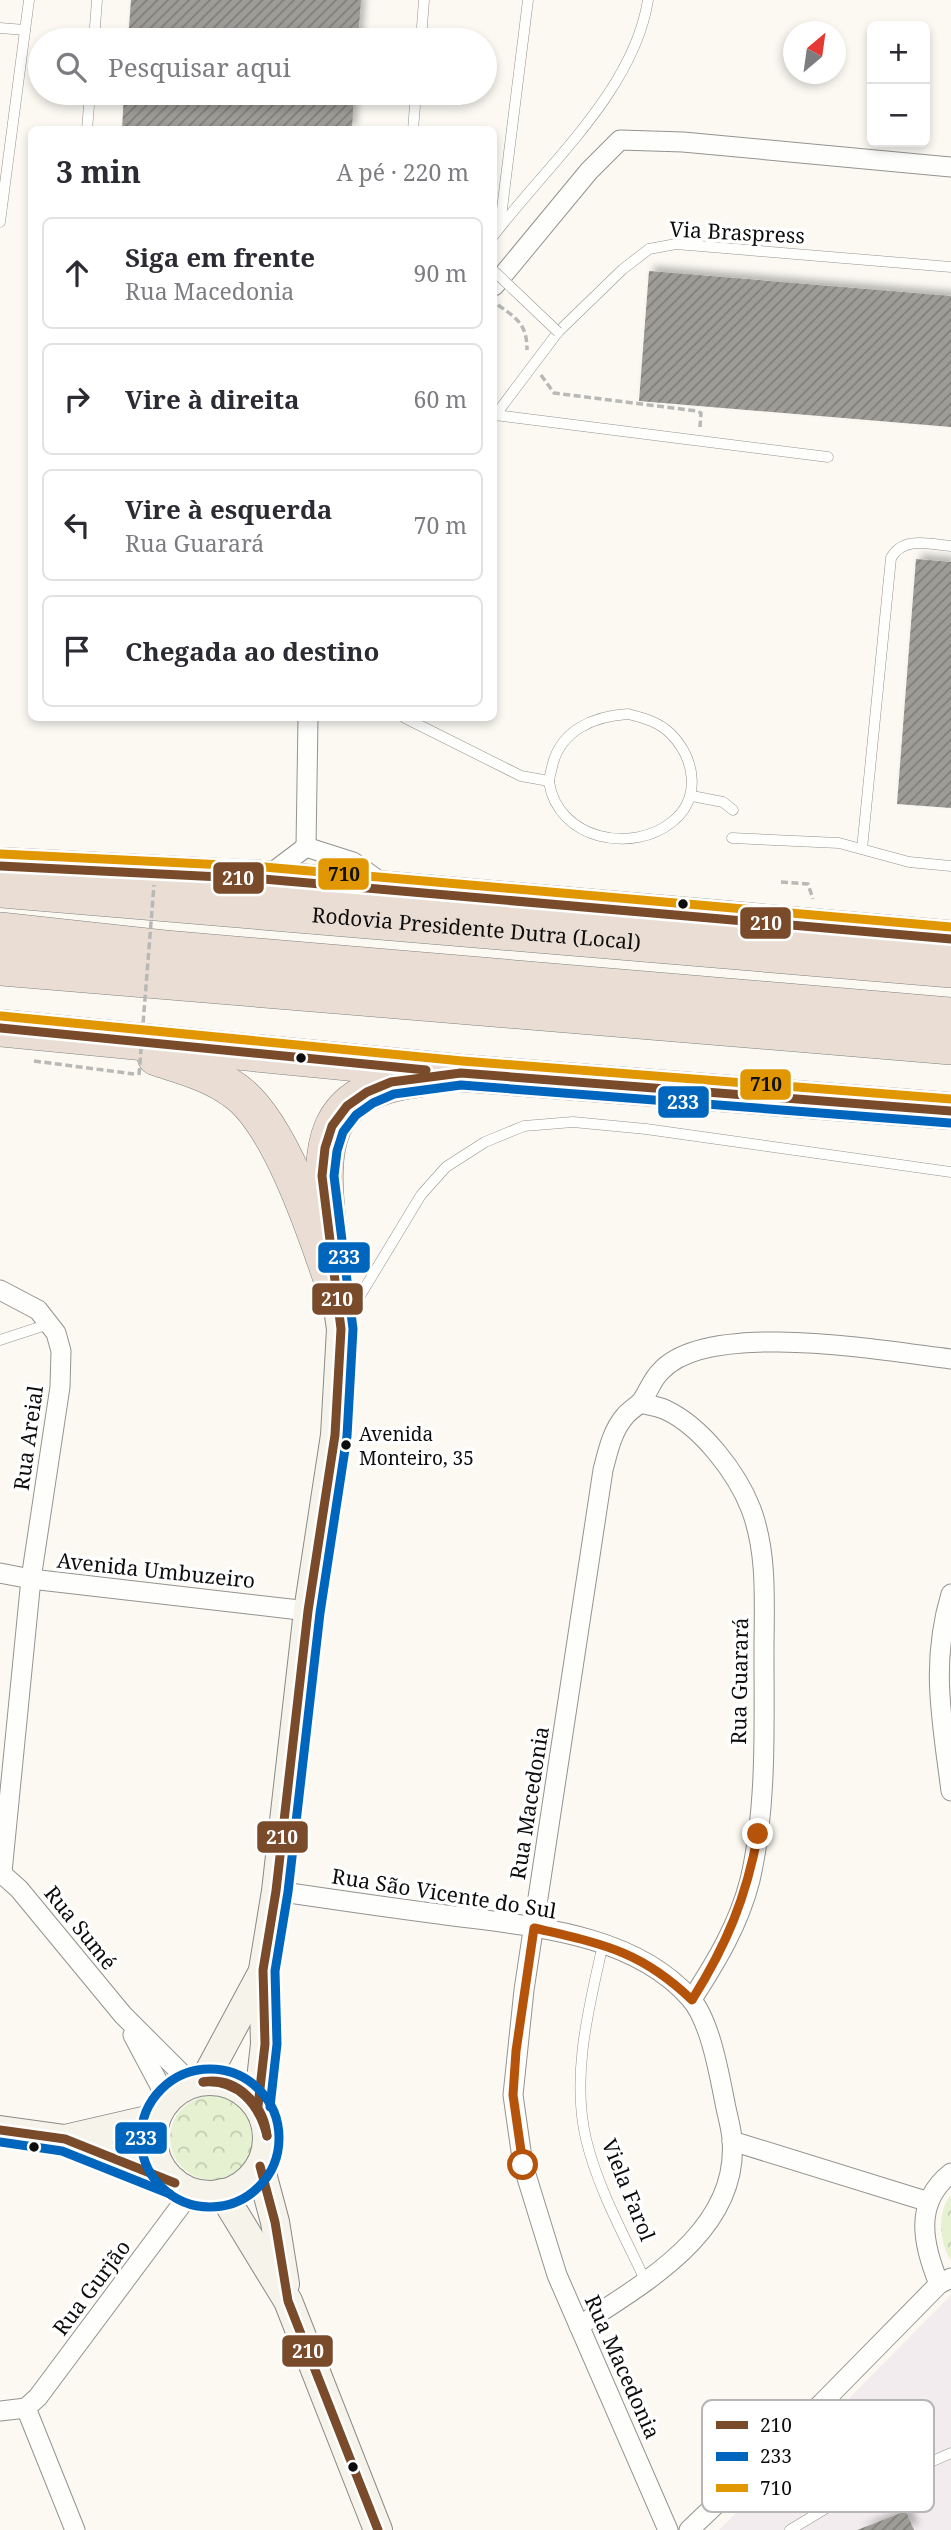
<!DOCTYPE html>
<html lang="pt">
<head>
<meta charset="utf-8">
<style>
	body { margin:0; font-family:"Noto Serif",serif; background:#f2f2f3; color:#2b2b33 }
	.controls { position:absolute; right:21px; top:21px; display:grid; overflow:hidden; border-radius:10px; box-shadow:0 4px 10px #0003 }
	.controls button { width:63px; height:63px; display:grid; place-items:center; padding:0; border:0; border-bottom:2px solid #e1e1e2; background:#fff; color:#2b2b33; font:35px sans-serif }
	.compass { position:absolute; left:783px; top:21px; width:63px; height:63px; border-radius:50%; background:#fff; box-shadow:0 4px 10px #0003; rotate:29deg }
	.stop { position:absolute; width:21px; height:21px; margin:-16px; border:5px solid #b45309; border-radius:50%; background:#fff }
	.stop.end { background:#b45309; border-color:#fff; box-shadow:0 2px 7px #0008 }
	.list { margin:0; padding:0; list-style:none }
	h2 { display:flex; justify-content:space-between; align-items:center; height:91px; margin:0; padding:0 28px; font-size:30px }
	h2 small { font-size:23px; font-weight:400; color:#7c7c81 }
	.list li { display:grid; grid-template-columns:46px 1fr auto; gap:21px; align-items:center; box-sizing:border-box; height:112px; margin:0 14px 14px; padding:0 14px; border:2px solid #e1e1e2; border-radius:10px }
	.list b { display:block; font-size:26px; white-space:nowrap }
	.list p { margin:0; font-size:23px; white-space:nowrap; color:#7c7c81 }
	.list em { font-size:23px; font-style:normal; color:#7c7c81 }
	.icon { flex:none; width:38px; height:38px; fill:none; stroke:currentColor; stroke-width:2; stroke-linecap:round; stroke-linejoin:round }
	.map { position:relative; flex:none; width:951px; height:2530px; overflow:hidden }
	.search { position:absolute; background:#fff; box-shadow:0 4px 10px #0003; left:28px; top:28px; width:469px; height:77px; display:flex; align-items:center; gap:18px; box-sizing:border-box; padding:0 24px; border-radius:38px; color:#7c7c81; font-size:26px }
	.panel { position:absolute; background:#fff; box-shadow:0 4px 10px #0003; left:28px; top:126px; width:469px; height:595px; border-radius:10px }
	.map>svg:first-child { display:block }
	.industrial { fill:#f2ecef }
	.park { fill:url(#park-crowns) }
	.building { fill:url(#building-hatch); filter:url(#shadow) }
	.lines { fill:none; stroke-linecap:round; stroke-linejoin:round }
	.lane-casing { stroke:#949390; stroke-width:11 }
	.street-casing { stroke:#949390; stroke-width:21 }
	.secondary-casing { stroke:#8b8a87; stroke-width:30 }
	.highway-casing { stroke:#81817d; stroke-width:38 }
	.path { stroke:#b8b8b6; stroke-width:3.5; stroke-dasharray:7 3.5; stroke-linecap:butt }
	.lane { stroke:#fefefd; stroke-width:10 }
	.street { stroke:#fefefd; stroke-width:19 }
	.secondary { stroke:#f5f3ea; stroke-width:28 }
	.highway { stroke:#eaded4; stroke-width:37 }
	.lane-bridge-casing { stroke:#949390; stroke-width:11; stroke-linecap:butt }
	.path-bridge { stroke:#b8b8b6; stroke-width:3.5; stroke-dasharray:7 3.5; stroke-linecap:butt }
	.lane-bridge { stroke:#fefefd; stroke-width:10 }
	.bus-1-casing { stroke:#fff; stroke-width:14 }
	.bus-2-casing { stroke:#fff; stroke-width:14 }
	.bus-3-casing { stroke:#fff; stroke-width:14 }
	.bus-1 { stroke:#7a4b2a; stroke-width:9 }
	.bus-2 { stroke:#0065bd; stroke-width:9 }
	.bus-3 { stroke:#e09701; stroke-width:9 }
	.route { stroke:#b45309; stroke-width:9 }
	.bus-dot { fill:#0d0d0d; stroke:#fff; stroke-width:2.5 }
	.labels { text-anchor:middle; stroke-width:7; stroke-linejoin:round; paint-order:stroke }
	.bus-label { font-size:19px; fill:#0d0d0d; stroke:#fff; text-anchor:start }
	.street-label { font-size:21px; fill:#0d0d0d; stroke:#fff }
	.key { fill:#fff; stroke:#b6b6b6; stroke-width:2 }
	.key-label { font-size:19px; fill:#0d0d0d }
	.line-badge { stroke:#fff; stroke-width:2.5 }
	.badge-label { font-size:19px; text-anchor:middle; font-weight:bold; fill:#fff }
	.pale-badge-label { font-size:19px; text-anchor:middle; font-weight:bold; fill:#111 }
</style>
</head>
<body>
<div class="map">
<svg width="951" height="2530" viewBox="0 0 951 2530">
	<defs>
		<pattern id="park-crowns" width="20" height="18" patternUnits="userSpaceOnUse" patternTransform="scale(1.75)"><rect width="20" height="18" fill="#e5f1d1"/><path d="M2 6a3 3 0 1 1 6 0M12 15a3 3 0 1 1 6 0" fill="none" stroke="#c3cdb2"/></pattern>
		<pattern id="building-hatch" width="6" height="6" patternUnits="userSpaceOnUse" patternTransform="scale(1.75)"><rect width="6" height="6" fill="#9e9c97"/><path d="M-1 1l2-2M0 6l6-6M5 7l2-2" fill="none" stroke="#7f7e7a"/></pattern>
		<filter id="shadow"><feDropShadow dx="5" dy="-5" stdDeviation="3.5" flood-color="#0004"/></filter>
	</defs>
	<rect width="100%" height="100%" fill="#fbf9f2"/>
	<!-- industrial -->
	<path class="industrial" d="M951,2295v235h-232z"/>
	<!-- park -->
	<g class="park">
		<circle cx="212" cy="2138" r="42"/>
		<path d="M951,2195v65c-12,-16 -14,-50 0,-65z"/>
	</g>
	<!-- building -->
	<g class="building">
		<path d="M131,0h230l-3,40h-230z"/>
		<path d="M124,93h230l-2,37h-230z"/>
		<path d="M649,271l302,25v131l-312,-26z"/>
		<path d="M916,559l35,3v246l-54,-4z"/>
		<path d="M906,2511l8,19h-57z"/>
	</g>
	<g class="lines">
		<!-- lane casing -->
		<g class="lane-casing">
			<g id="lane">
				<path d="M0,28l25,2"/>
				<path d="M94,40l3,-40"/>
				<path d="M421,40l3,-40"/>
				<path d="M87,130l3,-37"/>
				<path d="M413,130l3,-37"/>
				<path d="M0,222l29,-222"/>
				<path d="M500,225l28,-225"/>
				<path d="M494,235c54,-71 140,-145 154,-235"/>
				<path d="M495,415l333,42"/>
				<path d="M494,417l64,-85 65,-63 26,-20 27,-5 275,23"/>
				<path d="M628,714c16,4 31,8 43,20 25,26 30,65 1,88 -40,32 -114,18 -123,-40 0,-4 2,-10 3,-15 8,-37 42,-51 76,-53z"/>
				<path d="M405,718l116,58 28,5"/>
				<path d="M692,796l31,6 10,8"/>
				<path d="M732,838l107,5 70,19 42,4"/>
				<path d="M862,849l29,-291c12,-22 38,-14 60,-12"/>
				<path d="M346,1319l75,-124 25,-28 39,-25 39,-16 49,-4 73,7 305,43"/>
				<path d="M0,1340l49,-16"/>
				<path d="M603,1944c-14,63 -32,131 -17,195 12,50 38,96 60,143"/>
				<path d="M790,2530l38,-23 123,-54"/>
			</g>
		</g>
		<!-- street casing -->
		<g class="street-casing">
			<g id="street">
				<path d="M494,286l95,-115 31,-31 63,2 268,25"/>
				<path d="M306,847l2,-129"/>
				<path d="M306,847l47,15 30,22"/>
				<path d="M265,878l41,-31"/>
				<path d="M0,1290l38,20 18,23 5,18 -1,36 -29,192 -29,293"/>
				<path d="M640,1403c8,2 18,3 26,7 36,17 71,63 85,99 17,45 13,96 13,143 0,75 3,155 -14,228 -11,44 -34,82 -58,119"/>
				<path d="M0,1573l31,6 277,32"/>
				<path d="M951,1594c-21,70 -9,126 0,197"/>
				<path d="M0,1872l19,17 104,126 69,69"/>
				<path d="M276,1891c54,8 108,16 163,23 83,12 191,16 251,84 20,22 29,75 35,105 2,11 6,24 7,36 8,92 -88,144 -153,187"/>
				<path d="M133,2035l34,64"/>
				<path d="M732,2141l197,61"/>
				<path d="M939,2284c-16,-39 -26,-81 12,-111"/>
				<path d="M26,2408l12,-11 153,-205"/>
				<path d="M26,2408l49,122"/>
				<path d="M0,2411l26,-3"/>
				<path d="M668,2530l-111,-255 -34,-110 -10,-70 11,-105 79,-520c5,-19 9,-39 22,-54 4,-5 11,-9 16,-14 7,-9 11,-23 20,-31 47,-52 224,-20 290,-12"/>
				<path d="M689,2530l133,-127 117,-119 12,-6"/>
			</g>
		</g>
		<!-- secondary casing -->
		<g class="secondary-casing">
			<g id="secondary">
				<path d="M204,2081l58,-108"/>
				<circle cx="210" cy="2138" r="57"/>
				<path d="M258,2106l7,-62 -2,-74 13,-79 32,-280 27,-176 6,-106 -6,-41"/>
				<path d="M0,2130l65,9 109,43"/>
				<path d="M65,2139l91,-21"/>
				<path d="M260,2166l15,56 10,62"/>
				<path d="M222,2193l66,108 90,229"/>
			</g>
		</g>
		<!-- highway casing -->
		<g class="highway-casing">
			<g id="highway">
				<path d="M0,866l263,13 688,60"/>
				<path id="s1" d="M0,889l951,80"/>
				<path d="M0,931l165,18 786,67"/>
				<path d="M0,967l951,79"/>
				<path d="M0,1028l461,45 490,38"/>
				<path d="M156,1057c27,9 55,16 78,33 46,31 83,145 101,198"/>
				<path d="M328,1229c-9,-83 -8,-138 90,-150"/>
			</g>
		</g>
		<!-- path -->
		<g class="path">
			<path d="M498,305c20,14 29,20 29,45"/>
			<path d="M541,375l13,18 143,18 4,2 -1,14"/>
			<path d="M781,882l27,2 5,15"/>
			<path d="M34,1061l100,13"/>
		</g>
		<!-- lane -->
		<use href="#lane" class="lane"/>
		<!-- street -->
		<use href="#street" class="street"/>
		<!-- secondary -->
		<use href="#secondary" class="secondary"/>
		<!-- highway -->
		<use href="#highway" class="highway"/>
		<!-- lane-bridge casing -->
		<g class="lane-bridge-casing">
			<path id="lane-bridge" d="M494,271l64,61"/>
		</g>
		<!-- path-bridge -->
		<path class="path-bridge" d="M139,1075l15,-190"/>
		<!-- lane-bridge -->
		<use href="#lane-bridge" class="lane-bridge"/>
		<!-- bus-1 casing -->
		<g class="bus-1-casing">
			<g id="bus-1">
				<path d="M0,866l263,13 688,60"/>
				<path d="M0,1028l426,42"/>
				<path d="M203,2082c33,-6 61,22 64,54"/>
				<path d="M203,2082c35,-3 56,22 64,54"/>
				<path d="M258,2106l7,-62 -2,-74 13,-79 32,-280 27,-176 6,-106 -19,-153 3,-28 7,-22 15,-20 20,-14 24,-10 70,-9 490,38"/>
				<path d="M0,2130l65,9 110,44"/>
				<path d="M260,2166l15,56 13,79 90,229"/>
			</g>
		</g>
		<!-- bus-2 casing -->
		<g class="bus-2-casing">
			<g id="bus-2">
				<circle cx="210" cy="2138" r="69"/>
				<path d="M270,2107l7,-63 -2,-73 13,-79 32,-279 27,-177 6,-107 -19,-153 3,-25 6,-19 13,-17 17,-12 21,-9 67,-9 489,38"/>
				<path d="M0,2142l62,9 108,43"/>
			</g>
		</g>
		<!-- bus-3 casing -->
		<g class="bus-3-casing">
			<g id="bus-3">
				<path d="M1,854l263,13 687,60"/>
				<path d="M1,1016l461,45 489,38"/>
			</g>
		</g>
		<!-- bus-1 -->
		<use href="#bus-1" class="bus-1"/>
		<!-- bus-2 -->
		<use href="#bus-2" class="bus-2"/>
		<!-- bus-3 -->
		<use href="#bus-3" class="bus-3"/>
	</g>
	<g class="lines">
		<!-- route -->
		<path class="route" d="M523,2165l-10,-70 3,-44 18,-123c68,16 106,22 158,72 35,-56 54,-102 66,-166"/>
	</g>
	<!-- markers -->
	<g class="bus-dot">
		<circle cx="683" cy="904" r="6"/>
		<circle cx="301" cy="1058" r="6"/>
		<circle cx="346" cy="1445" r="6"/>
		<circle cx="34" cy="2147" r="6"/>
		<circle cx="353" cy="2467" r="6"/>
	</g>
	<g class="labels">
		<!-- bus labels -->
		<g class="bus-label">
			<text x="359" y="1441">Avenida<tspan x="359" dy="24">Monteiro, 35</tspan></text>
		</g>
		<!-- street labels -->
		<g class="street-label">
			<text transform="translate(737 233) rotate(3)" y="7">Via Braspress</text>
			<text dy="7" stroke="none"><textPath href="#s1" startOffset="478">Rodovia Presidente Dutra (Local)</textPath></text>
			<text transform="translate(29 1438) rotate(-82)" y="7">Rua Areial</text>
			<text transform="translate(156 1571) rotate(6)" y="7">Avenida Umbuzeiro</text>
			<text transform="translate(740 1681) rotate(-89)" y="7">Rua Guarará</text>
			<text transform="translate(530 1803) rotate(-81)" y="7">Rua Macedonia</text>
			<text transform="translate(444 1894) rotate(9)" y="7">Rua São Vicente do Sul</text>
			<text transform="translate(80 1928) rotate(51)" y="7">Rua Sumé</text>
			<text transform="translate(628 2190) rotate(68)" y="7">Viela Farol</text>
			<text transform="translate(92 2288) rotate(-53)" y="7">Rua Gurjão</text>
			<text transform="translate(622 2367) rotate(66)" y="7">Rua Macedonia</text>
		</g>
	</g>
	<!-- legend -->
	<rect x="702" y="2400" width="232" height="112" rx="10" class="key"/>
	<rect x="716" y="2421" width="32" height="8" fill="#7a4b2a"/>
	<rect x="716" y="2452" width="32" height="9" fill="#0065bd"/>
	<rect x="716" y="2484" width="32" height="8" fill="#e09701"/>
	<g class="key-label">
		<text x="760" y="2432">210</text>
		<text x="760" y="2463">233</text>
		<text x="760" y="2495">710</text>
	</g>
	<g class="line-badge">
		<rect x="317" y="857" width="53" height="34" rx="7" fill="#e09701"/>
		<rect x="212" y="861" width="53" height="34" rx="7" fill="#7a4b2a"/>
		<rect x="739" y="906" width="53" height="34" rx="7" fill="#7a4b2a"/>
		<rect x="739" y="1068" width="53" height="33" rx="7" fill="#e09701"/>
		<rect x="657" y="1085" width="53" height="34" rx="7" fill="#0065bd"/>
		<rect x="317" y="1241" width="54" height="33" rx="7" fill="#0065bd"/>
		<rect x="311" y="1282" width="53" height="34" rx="7" fill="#7a4b2a"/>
		<rect x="256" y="1820" width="53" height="34" rx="7" fill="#7a4b2a"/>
		<rect x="114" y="2121" width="54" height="34" rx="7" fill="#0065bd"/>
		<rect x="281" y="2334" width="53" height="34" rx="7" fill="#7a4b2a"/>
	</g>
	<g class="badge-label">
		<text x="238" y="885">210</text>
		<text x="766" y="930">210</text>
		<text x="683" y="1109">233</text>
		<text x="344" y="1264">233</text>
		<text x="337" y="1306">210</text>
		<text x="282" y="1844">210</text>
		<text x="141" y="2145">233</text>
		<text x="308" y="2358">210</text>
	</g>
	<g class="pale-badge-label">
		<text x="344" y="881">710</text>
		<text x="766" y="1091">710</text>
	</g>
</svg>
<div class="controls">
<button>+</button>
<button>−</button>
</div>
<svg class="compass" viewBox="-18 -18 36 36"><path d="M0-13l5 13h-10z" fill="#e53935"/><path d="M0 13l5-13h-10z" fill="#7c7c81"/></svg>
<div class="stop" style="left:523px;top:2165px"></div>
<div class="stop end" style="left:758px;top:1834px"></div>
<div class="search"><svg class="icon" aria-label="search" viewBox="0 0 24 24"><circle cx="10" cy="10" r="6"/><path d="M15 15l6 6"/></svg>Pesquisar aqui</div>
<section class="panel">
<h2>3 min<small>A pé · 220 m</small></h2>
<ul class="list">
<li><svg class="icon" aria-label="ahead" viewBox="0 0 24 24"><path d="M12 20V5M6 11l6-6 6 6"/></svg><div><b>Siga em frente</b><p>Rua Macedonia</p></div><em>90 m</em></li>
<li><svg class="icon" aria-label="right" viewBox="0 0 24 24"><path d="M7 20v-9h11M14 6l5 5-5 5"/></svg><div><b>Vire à direita</b></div><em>60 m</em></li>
<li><svg class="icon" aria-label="left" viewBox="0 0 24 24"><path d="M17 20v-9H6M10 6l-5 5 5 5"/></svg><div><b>Vire à esquerda</b><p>Rua Guarará</p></div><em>70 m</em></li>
<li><svg class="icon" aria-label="arrive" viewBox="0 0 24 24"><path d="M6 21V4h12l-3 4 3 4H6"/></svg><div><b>Chegada ao destino</b></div></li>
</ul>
</section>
</div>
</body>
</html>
